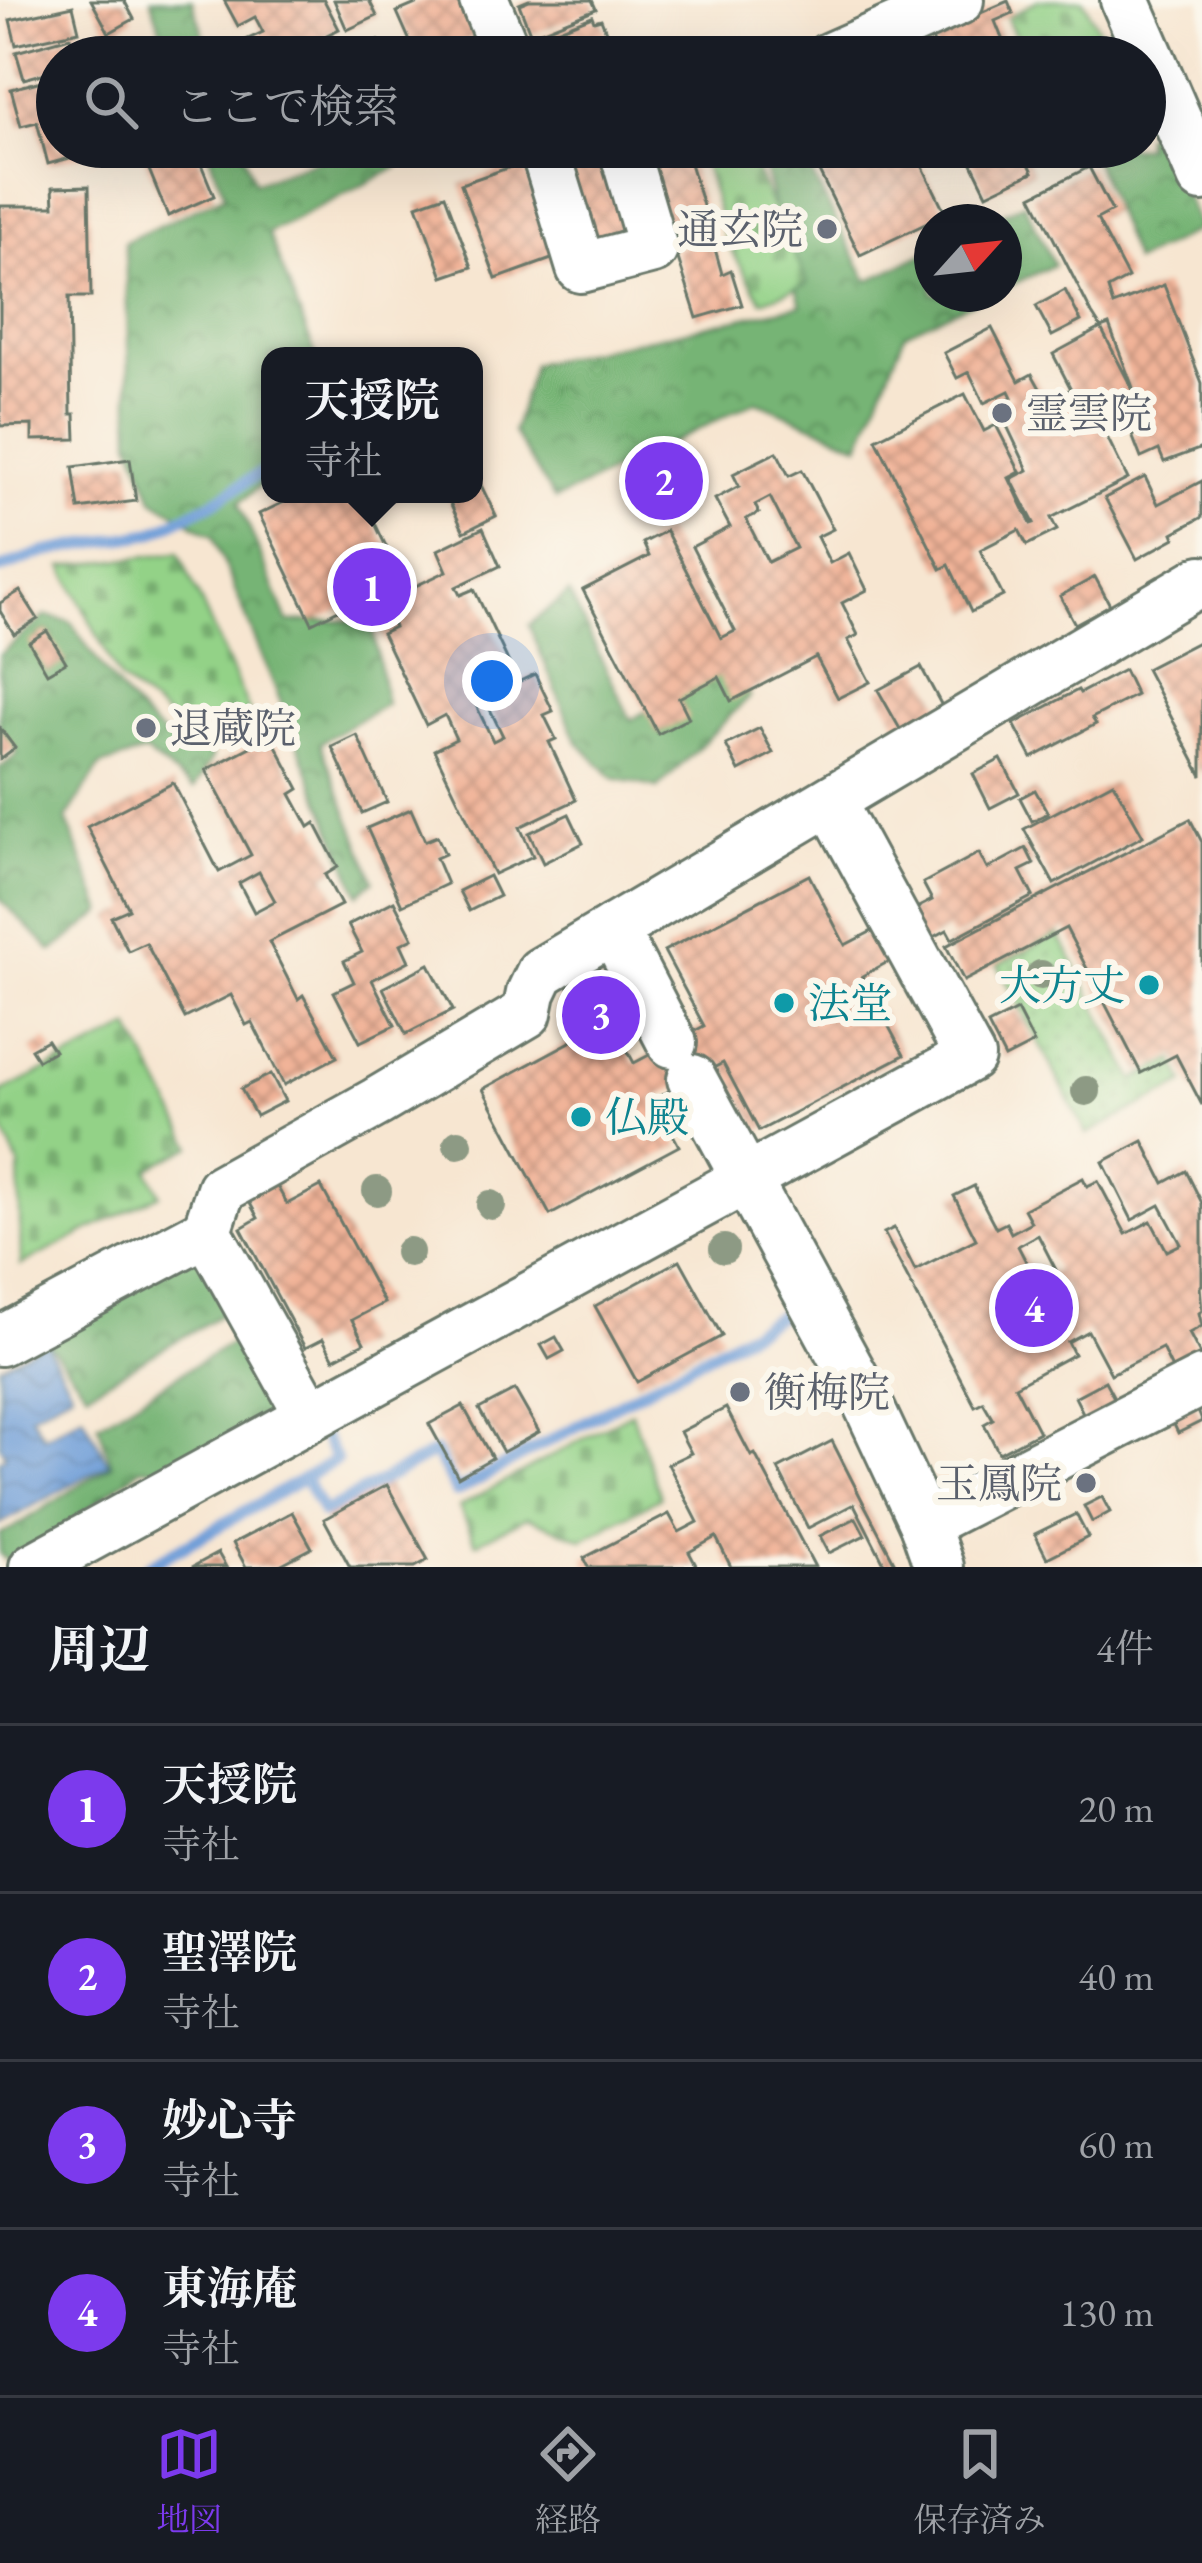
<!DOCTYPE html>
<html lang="ja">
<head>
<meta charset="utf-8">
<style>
	body { margin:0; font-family:"EB Garamond","Noto Serif JP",serif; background:#20242c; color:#f1f3f6 }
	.compass { position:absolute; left:914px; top:204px; width:108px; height:108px; border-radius:50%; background:#171b24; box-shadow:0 12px 48px #0002; rotate:63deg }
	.you { position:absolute; left:492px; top:681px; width:42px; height:42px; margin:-30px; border:9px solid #fff; border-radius:50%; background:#1a73e8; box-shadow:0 0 0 18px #1a73e833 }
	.badge { display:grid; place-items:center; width:78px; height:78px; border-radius:50%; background:#7c3aed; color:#fff; font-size:39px; font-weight:700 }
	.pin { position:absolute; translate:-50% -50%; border:6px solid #fff; box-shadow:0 3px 12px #0006 }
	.popup { position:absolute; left:261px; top:347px; width:222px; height:156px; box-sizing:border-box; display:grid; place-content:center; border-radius:24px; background:#171b24; filter:drop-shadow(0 3px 9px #0005); font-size:39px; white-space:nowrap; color:#9ea1a6 }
	.popup b { font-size:45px; color:#f1f3f6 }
	.popup::after { content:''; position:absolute; left:50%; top:100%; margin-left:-24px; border:24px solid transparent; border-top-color:#171b24 }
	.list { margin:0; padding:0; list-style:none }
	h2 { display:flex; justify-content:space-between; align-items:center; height:156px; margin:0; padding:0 48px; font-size:51px }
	h2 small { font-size:39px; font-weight:400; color:#9ea1a6 }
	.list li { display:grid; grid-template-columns:78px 1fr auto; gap:36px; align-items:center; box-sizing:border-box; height:168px; padding:0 48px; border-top:3px solid #363941 }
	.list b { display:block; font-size:45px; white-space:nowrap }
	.list p { margin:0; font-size:39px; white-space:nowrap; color:#9ea1a6 }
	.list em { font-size:39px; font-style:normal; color:#9ea1a6 }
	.icon { flex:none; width:66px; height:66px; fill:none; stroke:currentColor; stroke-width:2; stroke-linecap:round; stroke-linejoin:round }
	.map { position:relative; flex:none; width:1202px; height:1567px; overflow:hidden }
	.search { position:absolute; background:#171b24; box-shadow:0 12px 48px #0002; left:36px; right:36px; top:36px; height:132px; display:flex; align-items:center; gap:30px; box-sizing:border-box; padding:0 42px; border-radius:66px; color:#9ea1a6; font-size:45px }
	.sheet { height:828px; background:#171b24 }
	nav { display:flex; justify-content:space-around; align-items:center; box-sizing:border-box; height:168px; border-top:3px solid #363941; background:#171b24; font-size:33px; color:#9ea1a6 }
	nav a { display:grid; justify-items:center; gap:6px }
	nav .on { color:#7c3aed }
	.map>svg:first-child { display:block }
	.forest { fill:url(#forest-crowns); stroke:#4a7854; stroke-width:3 }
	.cemetery { fill:url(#cemetery-stones); stroke:#59885e; stroke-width:3 }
	.park { fill:url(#park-dots); stroke:#59885e; stroke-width:3 }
	.water { fill:url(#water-waves); stroke:#476e86; stroke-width:3 }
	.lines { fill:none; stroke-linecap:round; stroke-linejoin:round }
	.stream { stroke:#6f9ed8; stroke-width:12 }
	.building { fill:url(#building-cross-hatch); fill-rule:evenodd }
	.minor-casing { stroke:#6b786b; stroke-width:54 }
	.minor { stroke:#fff; stroke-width:48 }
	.tree { fill:#8d9a84 }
	.worship-dot { fill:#6b7280; stroke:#fbf7ec; stroke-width:4.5 }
	.culture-dot { fill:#0f9aa8; stroke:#fbf7ec; stroke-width:4.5 }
	.labels { text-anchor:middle; stroke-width:12; stroke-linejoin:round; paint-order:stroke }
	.worship-label { font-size:42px; fill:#5b616d; stroke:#fbf7ec; text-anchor:start }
	.culture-label { font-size:42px; fill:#0d838f; stroke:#fbf7ec; text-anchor:start }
</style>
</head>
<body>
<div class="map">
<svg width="1202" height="1567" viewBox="0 0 1202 1567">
	<defs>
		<pattern id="forest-crowns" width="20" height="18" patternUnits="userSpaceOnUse" patternTransform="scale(3)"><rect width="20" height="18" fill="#76b474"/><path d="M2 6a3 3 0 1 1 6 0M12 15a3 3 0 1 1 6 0" fill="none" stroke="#609460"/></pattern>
		<pattern id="cemetery-stones" width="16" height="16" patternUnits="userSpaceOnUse" patternTransform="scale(3)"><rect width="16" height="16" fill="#93d287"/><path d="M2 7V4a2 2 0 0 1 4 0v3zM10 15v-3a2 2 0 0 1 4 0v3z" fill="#77ac6f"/></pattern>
		<pattern id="park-dots" width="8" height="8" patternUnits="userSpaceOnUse" patternTransform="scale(3)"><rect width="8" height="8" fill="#93d287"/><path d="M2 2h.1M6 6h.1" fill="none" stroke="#77ac6f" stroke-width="1.8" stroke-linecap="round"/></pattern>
		<pattern id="water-waves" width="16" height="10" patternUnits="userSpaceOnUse" patternTransform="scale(3)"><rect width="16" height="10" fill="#6f9ed8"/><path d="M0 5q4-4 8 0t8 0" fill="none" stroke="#5b82b0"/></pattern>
		<pattern id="building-cross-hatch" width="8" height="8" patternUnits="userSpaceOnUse" patternTransform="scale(3)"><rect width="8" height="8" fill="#f1b398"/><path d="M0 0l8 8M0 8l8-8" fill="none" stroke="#c3937d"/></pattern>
	</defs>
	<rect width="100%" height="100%" fill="#fbf7ec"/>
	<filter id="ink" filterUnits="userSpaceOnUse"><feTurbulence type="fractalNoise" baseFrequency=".00833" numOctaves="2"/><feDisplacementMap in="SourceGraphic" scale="24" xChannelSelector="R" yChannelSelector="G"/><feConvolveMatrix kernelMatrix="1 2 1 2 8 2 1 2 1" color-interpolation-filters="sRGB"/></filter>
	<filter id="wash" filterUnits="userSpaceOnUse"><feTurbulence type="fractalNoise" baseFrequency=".004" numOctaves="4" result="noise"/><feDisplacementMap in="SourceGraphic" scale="48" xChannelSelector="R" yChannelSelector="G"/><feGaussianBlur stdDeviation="2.7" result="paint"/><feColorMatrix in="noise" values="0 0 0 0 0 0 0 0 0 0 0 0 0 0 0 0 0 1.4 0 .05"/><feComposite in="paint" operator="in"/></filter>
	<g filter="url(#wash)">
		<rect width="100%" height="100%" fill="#f7e6d1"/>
		<!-- forest -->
		<g class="forest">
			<path d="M151,0h41l19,57h-41z"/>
			<path d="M1159,130l40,99 -65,33 -41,-106 23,-9h29v-12z"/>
			<path d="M206,147h35l13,36 101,-36h33l10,20 -130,66 48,123h-46v121l-31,26 49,119 83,-2 15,84 -66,39 54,137 -15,14 -146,-358 -60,-37 -22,-58 -6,-199 100,-47z"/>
			<path d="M758,147h39l71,134 64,-31v44h58l-85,39 -45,112 -104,-44 -201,99 -42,-68 20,-68 268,-59z"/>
			<path d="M1024,203l30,62 -50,23v-66h-17z"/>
			<path d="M569,593l62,127 99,-58 20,34 -92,92 -45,-10 -36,-37 -48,-116z"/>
			<path d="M46,616l25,6c19,29 74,111 107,119 8,2 20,-1 29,-1l5,18 -18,31 -49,-37 -45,14 -34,53 37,93 -51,39 -52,-52v-131l18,-14 -18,-25v-75z"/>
			<path d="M194,1233l37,76 -144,83 -41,-52z"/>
			<path d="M246,1334l33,59 -12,32 -96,43h-30l-128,99 -13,-13v-20l15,-7 97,-62 -14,-41z"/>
		</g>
		<!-- cemetery -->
		<g class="cemetery">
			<path d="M1038,0h45l31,57h-128l-2,-2 33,-16 -10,-21z"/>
			<path d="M699,147h46l63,137 -46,17 -35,-58z"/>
			<path d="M179,552l71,161 -70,14 -60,-47 -57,-113z"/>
			<path d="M131,1028l61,118 -44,23 12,25 -139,71 -2,-100 -19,-42v-30z"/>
			<path d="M632,1412l28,85 -77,42 -56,-22 -51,26 -17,-36z"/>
		</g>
		<!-- park -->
		<path class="park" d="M1059,934l75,146 40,-20 11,23 -98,51 -89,-169z"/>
		<!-- water -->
		<path class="water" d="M45,1342l27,49 -41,24 13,22 39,-22 26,49 -109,60v-64l6,-4 -6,-12v-78z"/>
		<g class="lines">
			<!-- stream -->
			<g class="stream">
				<path d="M0,569l41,-16 111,-20 60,-30 58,-36"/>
				<path d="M304,1478l19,35 112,-61 21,40 339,-185"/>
				<path d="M147,1567l189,-107 -20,-38"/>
			</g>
		</g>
		<g id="blocks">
			<!-- building -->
			<g class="building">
				<path d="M91,0h33l10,19 -25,14z"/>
				<path d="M224,0h100l15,29 -12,6 5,10 -18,12 -8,-15 -26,15h-29l-9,-15 21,-10 -8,-15 -17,9z"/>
				<path d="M334,0h35l8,16 -30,14z"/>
				<path d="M425,0h34l16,37 -48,20h-10l-20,-45z"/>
				<path d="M529,0h63l4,9 -65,26 -12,-31z"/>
				<path d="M1008,1l5,12 -18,8 8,20 -37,16h-26l-10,-22z"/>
				<path d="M73,6l6,25 -63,14 -6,-25z"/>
				<path d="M592,16l2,5 7,-2 8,20 -9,3 2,4 -28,11h-36l-7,-17z"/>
				<path d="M70,37l6,20h-19v13l-33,9 -8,-27z"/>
				<path d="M378,41l7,16h-44z"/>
				<path d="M57,77v70h26l2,7 -37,10 -11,-42 -16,4 -10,-37z"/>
				<path d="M149,147h45l20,49 -46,20 -27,-66z"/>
				<path d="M636,147h49l23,75 -44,14z"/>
				<path d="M807,147h116l-8,4 31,63 -86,41z"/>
				<path d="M964,147h57l12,25 -46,22z"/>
				<path d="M606,149l24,79 -41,13 -24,-79z"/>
				<path d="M522,163l35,94 -61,22 -35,-95z"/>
				<path d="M1089,167l23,44 -15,8 31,59 -20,11 5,16 51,-20 38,98v65l-38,14 -5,-12 -18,8 -9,-23 17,-6 -10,-26 -39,20 28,56 -77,39 6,12 -30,15 -8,-15 -39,20 23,46 -32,16 -22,-47 -8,4 -65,-130 89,-45 19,37 12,-6 24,47 -11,6 22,46 3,-1 -23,-44 17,-9 -31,-65 15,-8 -3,-6 -25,12 -15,-31 -12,6 -13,-25 48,-25 27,53 13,-7 15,27 24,-12 -18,-35 48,-26 36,70 -28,-73 -8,3 -9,-14 -60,-118z"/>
				<path d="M89,186l2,111h-22l2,117h4l1,25 -44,1v-15l-32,1v-220h54l-1,-19z"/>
				<path d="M445,195l27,72 -29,10 -26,-72z"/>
				<path d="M712,238l10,36 9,-4 11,35 -45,13 -22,-69z"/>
				<path d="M1065,290l16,31 -29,15 -16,-30z"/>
				<path d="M777,452l12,24 13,-6 31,59 -16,8 13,26 19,-10 18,37 -25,13 16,32 -10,5 22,42 -32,16 -22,-41 -85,44 -12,-24 -40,21 10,20 -31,16 -75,-144 66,-34 -6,-13 23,-12 55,107 14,-7 -43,-84 38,-20 -15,-28 24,-13 -6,-12zM770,497l26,51 -28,14 -22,-43 13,-6 -4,-8z"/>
				<path d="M130,459l6,42 -57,8 -6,-42z"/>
				<path d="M474,471l22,45 -32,16 -18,-38h28z"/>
				<path d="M1145,477l13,27 44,-23v36l-29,16 2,5 -38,21 -32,-61z"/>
				<path d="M301,494h104l-36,17 38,79 40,-19 -9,-21 45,-22 17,38 -44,21 4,8 14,-6 44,93 17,-8 18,37 -9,4 12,24 -7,3 27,58 -56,27 13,29 -39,18 -60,-124 22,-11 -11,-24 -19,10 -44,-92 12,-6 -17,-36 -65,32 -53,-109zM484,697l19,39 -10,5 -19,-40z"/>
				<path d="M1095,577l15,28 -35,19 -15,-28z"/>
				<path d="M20,591l18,28 -24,15 -14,-23v-8z"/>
				<path d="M47,631l19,31 -19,11 -18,-31z"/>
				<path d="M1202,640v136l-56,-107z"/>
				<path d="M921,667l21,39 -42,23 -22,-39z"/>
				<path d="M1124,670l12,25 -44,23 4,6 -64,34 -18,-34 64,-34 2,3z"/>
				<path d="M0,728l15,20 -15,11z"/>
				<path d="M760,728l13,25 -34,18 -13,-26z"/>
				<path d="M357,735l30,67 -25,11 -30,-66z"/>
				<path d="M271,736l28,53 -8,5 18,33 6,-4 23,44 -13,8 16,30 -72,37 29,57 5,-4 34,62 -53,28 -32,-63 -6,3 -15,-30 -46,23 -39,-75 -18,8 -17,-34 18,-8 -42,-82 86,-44 46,89 32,-17 -45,-85zM259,872l16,29 -21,11 -15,-29z"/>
				<path d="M1001,759l18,34 -29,15 -17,-34z"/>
				<path d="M1113,782l30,54 -89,48 -30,-55z"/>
				<path d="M1035,790l13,23 -16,8 -12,-23z"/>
				<path d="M411,809l14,32 12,-5 8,18 -9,4 11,26 -45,21 -35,-77z"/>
				<path d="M569,814l14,29 -40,20 -14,-30z"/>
				<path d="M1190,819l12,23v263l-26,-50 -35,18 -75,-145 -102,53 -18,-35z"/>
				<path d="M1026,848l8,16 -14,7 13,25 -81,43 -5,-9 -85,46 42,79 -145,76 -36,-68 -69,36 25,47 -129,69 -67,-126 128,-69 23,43 70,-37 -40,-75 145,-76 36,70 87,-45 -9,-17 56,-30 8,16z"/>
				<path d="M489,876l10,20 -30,15 -10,-20z"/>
				<path d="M394,901l19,37 -12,6 8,17 -37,19 23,45 -35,17 -26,-50 20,-10 -10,-21 18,-9 -14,-27z"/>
				<path d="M429,964l24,46 -47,24 -23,-46z"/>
				<path d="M1017,1010l17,33 -29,15 -17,-33z"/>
				<path d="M47,1040l7,11 -16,9 -7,-11z"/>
				<path d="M271,1074l14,27 -29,15 -15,-27z"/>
				<path d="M1143,1141l21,42 22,-12 16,32v82l-2,1 2,25 -3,2 3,13 -13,7 11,21 -28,15 -10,-21 -51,26 -23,-43 -20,11 6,12 -59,32 24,46 -40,21 -15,-29 9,-5 -10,-17 -8,4 -91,-173 10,-5 21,42 61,-31 -22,-43 20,-10 22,42 10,-5 5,10 20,-11 -7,-13 59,-31 4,8 11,-5 28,53 25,-13 16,30 14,-7 -21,-39 -28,15 -29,-58zM1038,1235l18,35 -20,11 -18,-35zM1063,1284l8,15 -20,11 -8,-16z"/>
				<path d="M273,1179l14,25 34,-18 63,117 -32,17 12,23 -30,16 -11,-20 -18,9 -64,-120 17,-10 -13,-24z"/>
				<path d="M680,1260l42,76 -85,46 -42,-76z"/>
				<path d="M556,1337l8,14 -15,8 -8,-14z"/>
				<path d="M1105,1381l13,24 -31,16 -12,-24z"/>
				<path d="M515,1390l24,42 -36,20 -24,-43z"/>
				<path d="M1195,1403l7,18 -24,12 -8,-17z"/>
				<path d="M463,1406l29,52 -34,19 -29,-53z"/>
				<path d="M726,1408l25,48 4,-2 60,113h-84l-15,-30 -27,15 8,15h-109l-4,-9 85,-44 10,18 19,-10 -30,-58 23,-11 -11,-21z"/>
				<path d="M832,1441l30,59 35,67h-11l-32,-63 -46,24 -30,-59z"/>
				<path d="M387,1485l41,75 -13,7h-65l-26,-48z"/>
				<path d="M1102,1497l8,15 -18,10 -8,-16z"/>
				<path d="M292,1512l20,36 -36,19h-30l-13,-24z"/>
				<path d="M1076,1514l12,23 -41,21 -12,-24z"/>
				<path d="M856,1518l9,17 -36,18 -9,-17z"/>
				<path d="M218,1553l8,14h-34z"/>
			</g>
		</g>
	</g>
	<g filter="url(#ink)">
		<use href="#blocks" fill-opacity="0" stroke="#6b786b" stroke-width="3"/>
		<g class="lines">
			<!-- minor casing -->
			<g class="minor-casing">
				<g id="minor">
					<path d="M484,0l24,57"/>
					<path d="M1125,0l77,177"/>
					<path d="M830,57l129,-57"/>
					<path d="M544,147l37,121 72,-19 -30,-102"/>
					<path d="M613,929l59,114"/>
					<path d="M692,1079l172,317 60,128 15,43"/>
					<path d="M207,1231l103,185"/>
					<path d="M0,1341l207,-110 14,-42 156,-87 150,-89 4,-20 10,-21 661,-392"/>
					<path d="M924,1524l278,-143"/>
					<path d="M34,1567l936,-510 -139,-255"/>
				</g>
			</g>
			<!-- minor -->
			<use href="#minor" class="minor"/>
		</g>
		<!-- trees -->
		<g class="tree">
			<circle cx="1041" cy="975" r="15"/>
			<circle cx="1086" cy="1091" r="15"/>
			<circle cx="458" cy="1144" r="15"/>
			<circle cx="377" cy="1191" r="15"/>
			<circle cx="491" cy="1205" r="15"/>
			<circle cx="724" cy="1249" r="15"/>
			<circle cx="409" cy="1252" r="15"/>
		</g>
	</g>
	<!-- markers -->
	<g class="worship-dot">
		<circle cx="827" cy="229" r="12"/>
		<circle cx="1002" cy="413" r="12"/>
		<circle cx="146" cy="728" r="12"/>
		<circle cx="740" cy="1392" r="12"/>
		<circle cx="1086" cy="1483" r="12"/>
	</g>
	<g class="culture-dot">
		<circle cx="1149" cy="985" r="12"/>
		<circle cx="784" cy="1003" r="12"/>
		<circle cx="581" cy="1117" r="12"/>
	</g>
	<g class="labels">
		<!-- worship labels -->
		<g class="worship-label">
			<text x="803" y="244" text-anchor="end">通玄院</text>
			<text x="1026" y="428">霊雲院</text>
			<text x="170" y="743">退蔵院</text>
			<text x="764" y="1407">衡梅院</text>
			<text x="1062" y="1498" text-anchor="end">玉鳳院</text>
		</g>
		<!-- culture labels -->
		<g class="culture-label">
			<text x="1125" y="1000" text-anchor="end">大方丈</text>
			<text x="808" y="1018">法堂</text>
			<text x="605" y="1132">仏殿</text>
		</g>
	</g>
</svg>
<svg class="compass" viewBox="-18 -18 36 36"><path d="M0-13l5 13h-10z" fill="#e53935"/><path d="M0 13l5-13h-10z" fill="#9ea1a6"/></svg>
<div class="you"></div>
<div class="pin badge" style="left:372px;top:587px">1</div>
<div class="popup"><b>天授院</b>寺社</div>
<div class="pin badge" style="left:664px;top:481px">2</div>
<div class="pin badge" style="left:601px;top:1015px">3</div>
<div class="pin badge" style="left:1034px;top:1308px">4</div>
<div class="search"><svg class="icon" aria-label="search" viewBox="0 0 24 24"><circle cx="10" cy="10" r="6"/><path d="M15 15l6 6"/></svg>ここで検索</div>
</div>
<section class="sheet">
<h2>周辺<small>4件</small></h2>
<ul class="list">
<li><span class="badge">1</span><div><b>天授院</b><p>寺社</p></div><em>20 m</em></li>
<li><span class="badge">2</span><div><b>聖澤院</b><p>寺社</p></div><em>40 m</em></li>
<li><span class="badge">3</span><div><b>妙心寺</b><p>寺社</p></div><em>60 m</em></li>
<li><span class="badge">4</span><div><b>東海庵</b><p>寺社</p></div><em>130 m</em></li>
</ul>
</section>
<nav>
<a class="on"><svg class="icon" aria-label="map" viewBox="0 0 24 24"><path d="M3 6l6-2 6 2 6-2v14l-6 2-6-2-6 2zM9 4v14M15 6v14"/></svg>地図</a>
<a><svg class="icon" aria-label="directions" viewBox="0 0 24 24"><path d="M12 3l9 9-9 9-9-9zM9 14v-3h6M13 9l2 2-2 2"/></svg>経路</a>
<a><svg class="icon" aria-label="saved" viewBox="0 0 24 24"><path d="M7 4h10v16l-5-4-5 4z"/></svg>保存済み</a>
</nav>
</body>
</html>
